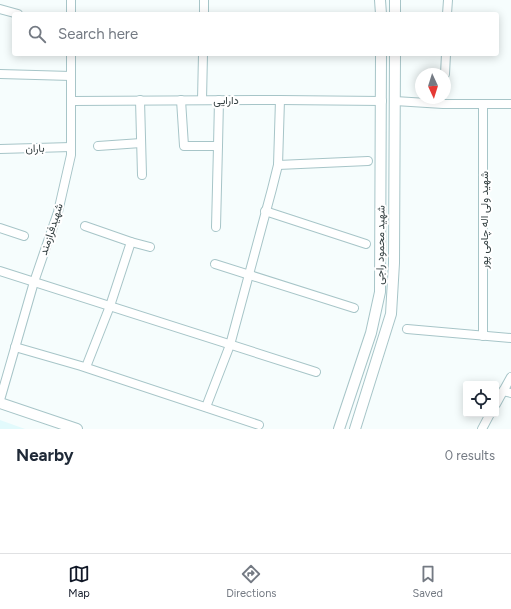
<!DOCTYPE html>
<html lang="en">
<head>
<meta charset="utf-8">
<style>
	body { margin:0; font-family:Figtree,Vazirmatn,sans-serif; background:#f2f2f3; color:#1f2937 }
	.controls { position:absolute; right:12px; bottom:12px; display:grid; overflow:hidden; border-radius:4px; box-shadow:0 2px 10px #0003 }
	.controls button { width:36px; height:36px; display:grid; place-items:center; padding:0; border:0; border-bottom:1px solid #e0e1e3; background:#fff; color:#1f2937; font:20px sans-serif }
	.compass { position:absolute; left:415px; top:68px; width:36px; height:36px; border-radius:50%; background:#fff; box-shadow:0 2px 10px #0003; rotate:176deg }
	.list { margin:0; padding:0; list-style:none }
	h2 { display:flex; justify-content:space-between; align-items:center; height:52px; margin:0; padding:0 16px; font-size:17px }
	h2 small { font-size:13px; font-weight:400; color:#747a83 }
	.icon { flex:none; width:22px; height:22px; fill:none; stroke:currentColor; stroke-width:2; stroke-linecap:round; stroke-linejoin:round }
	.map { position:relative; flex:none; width:511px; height:429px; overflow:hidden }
	.search { position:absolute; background:#fff; box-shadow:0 2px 10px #0003; left:12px; right:12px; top:12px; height:44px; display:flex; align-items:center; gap:10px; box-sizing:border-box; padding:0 14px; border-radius:4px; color:#747a83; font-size:15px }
	.sheet { height:124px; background:#fff }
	nav { display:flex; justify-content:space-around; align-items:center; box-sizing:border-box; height:56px; border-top:1px solid #e0e1e3; background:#fff; font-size:11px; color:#747a83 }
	nav a { display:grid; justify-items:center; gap:2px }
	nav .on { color:#111827 }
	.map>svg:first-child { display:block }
	.built { fill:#e2fafc }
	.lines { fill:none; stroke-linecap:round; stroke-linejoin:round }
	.minor-casing { stroke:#a7c5c8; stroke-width:10 }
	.tertiary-casing { stroke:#a7c5c8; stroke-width:12 }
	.minor { stroke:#fff; stroke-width:8 }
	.tertiary { stroke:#fff; stroke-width:10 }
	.labels { text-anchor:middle; stroke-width:4; stroke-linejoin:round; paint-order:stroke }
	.street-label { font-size:11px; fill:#333f40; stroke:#fff }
</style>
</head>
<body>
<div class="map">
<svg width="511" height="429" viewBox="0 0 511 429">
	<rect width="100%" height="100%" fill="#f6fdfd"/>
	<!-- built -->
	<path class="built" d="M0,420l25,9h-25z"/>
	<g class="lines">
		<!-- minor casing -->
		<g class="minor-casing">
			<g id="minor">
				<path d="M0,9l18,5"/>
				<path d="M71,14v-14"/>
				<path d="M204,14v-14"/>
				<path d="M447,14l1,-14"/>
				<path d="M0,74l71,2"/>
				<path d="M445,74l1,-20"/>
				<path d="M140,100l2,75"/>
				<path d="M181,100l3,46h34l1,-46"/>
				<path d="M202,100l1,-46"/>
				<path d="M71,101l209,-1 102,1"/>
				<path d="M395,101l48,3h68"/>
				<path d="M98,146l43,-3"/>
				<path d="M0,149l71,-2"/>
				<path d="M278,165l90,-4"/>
				<path d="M265,211l101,33"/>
				<path d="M85,226l46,16"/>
				<path d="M216,227l2,-81"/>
				<path d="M0,228l24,8"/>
				<path d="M215,264l139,44"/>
				<path d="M0,271l316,101"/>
				<path d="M407,329l104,9"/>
				<path d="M483,336v-232"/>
				<path d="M15,347l66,19 178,59"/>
				<path d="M86,367l24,-61 21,-64 19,5"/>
				<path d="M503,391l8,2"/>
				<path d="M0,400l34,-118 24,-70 13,-57v-101"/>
				<path d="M496,404l15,-27"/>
				<path d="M206,407l24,-62 42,-156 6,-24 2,-65"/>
				<path d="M482,429l8,-15"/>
			</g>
		</g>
		<!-- tertiary casing -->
		<g class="tertiary-casing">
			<g id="tertiary">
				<path d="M380,0l1,14"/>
				<path d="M395,0v14"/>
				<path d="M0,403l77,26"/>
				<path d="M339,429l32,-96 9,-41 1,-238"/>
				<path d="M355,429l36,-115 3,-51 1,-209"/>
			</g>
		</g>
		<!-- minor -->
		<use href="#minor" class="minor"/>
		<!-- tertiary -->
		<use href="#tertiary" class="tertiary"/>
	</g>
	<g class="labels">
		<!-- street labels -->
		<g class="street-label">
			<text x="226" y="104">دارایی</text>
			<text transform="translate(35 148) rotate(-2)" y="4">باران</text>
			<text transform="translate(484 220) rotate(-90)" y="4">شهید ولی اله چامی پور</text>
			<text transform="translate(51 229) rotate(-72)" y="4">شهیدفرازمند</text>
			<text transform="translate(380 245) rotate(-89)" y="4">شهید محمود راجی</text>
		</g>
	</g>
</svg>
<div class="controls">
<button><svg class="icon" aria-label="locate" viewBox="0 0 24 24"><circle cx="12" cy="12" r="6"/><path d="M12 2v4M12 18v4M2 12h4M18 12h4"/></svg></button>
</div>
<svg class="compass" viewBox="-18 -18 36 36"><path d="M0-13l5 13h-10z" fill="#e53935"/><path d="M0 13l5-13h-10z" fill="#747a83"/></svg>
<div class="search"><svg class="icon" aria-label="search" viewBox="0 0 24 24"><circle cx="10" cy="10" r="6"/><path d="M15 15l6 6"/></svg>Search here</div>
</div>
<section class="sheet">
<h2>Nearby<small>0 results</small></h2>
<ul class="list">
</ul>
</section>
<nav>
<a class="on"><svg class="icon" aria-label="map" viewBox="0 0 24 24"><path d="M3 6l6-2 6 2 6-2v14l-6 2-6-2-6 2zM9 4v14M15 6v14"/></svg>Map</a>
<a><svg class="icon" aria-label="directions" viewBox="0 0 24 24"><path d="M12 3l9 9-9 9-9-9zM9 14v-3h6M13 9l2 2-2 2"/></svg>Directions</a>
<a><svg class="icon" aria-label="saved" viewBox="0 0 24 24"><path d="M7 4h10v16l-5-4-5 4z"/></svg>Saved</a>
</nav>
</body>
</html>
